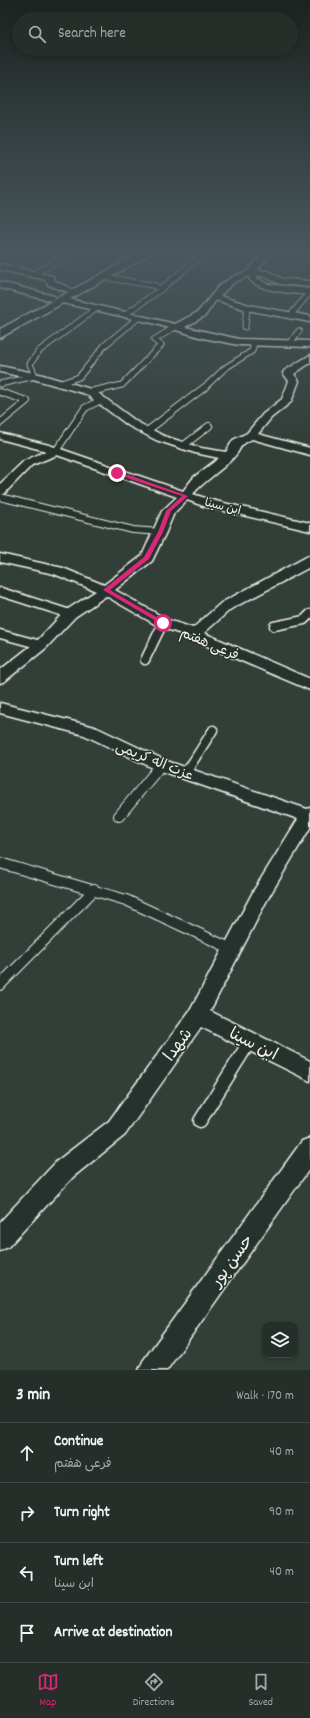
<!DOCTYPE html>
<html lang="en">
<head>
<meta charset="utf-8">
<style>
	body { margin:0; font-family:Dekko,"Playpen Sans Arabic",sans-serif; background:#323a36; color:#f1f3f6 }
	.controls { position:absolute; right:12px; bottom:12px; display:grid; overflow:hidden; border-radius:8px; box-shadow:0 2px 6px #0003 }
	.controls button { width:36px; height:36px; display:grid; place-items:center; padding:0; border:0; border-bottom:1px solid #424a47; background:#262e2a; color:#f1f3f6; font:20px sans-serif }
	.stop { position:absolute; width:12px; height:12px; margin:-9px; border:3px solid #db2777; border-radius:50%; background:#fff }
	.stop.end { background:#db2777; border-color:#fff; box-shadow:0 1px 4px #0008 }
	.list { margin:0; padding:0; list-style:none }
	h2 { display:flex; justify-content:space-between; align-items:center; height:52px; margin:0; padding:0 16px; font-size:17px }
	h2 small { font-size:13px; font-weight:400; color:#a4a8a8 }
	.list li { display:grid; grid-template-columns:26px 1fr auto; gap:12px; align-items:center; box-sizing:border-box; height:60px; padding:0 16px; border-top:1px solid #424a47 }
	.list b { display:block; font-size:15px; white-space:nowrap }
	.list p { margin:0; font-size:13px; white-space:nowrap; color:#a4a8a8 }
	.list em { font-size:13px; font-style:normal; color:#a4a8a8 }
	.icon { flex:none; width:22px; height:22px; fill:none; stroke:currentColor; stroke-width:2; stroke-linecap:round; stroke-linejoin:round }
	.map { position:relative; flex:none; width:310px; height:1370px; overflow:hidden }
	.search { position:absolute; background:#262e2a; box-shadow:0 2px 6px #0003; left:12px; right:12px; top:12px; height:44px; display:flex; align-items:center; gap:10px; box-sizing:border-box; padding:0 14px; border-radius:22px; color:#a4a8a8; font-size:15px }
	.sheet { height:292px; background:#262e2a }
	nav { display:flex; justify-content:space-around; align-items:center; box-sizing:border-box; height:56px; border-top:1px solid #424a47; background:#262e2a; font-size:11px; color:#a4a8a8 }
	nav a { display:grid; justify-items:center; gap:2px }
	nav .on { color:#db2777 }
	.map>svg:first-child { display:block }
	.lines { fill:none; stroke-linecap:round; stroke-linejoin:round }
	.service-far4-casing { stroke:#f4f1e8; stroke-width:7 }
	.service-far3-casing { stroke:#f4f1e8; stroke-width:8 }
	.service-far2-casing { stroke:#f4f1e8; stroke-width:11 }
	.service-far1-casing { stroke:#f4f1e8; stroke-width:12 }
	.service-casing { stroke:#f4f1e8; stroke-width:15 }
	.minor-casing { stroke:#f4f1e8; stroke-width:3 }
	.tertiary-casing { stroke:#f4f1e8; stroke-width:3 }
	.service-far4 { stroke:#26332d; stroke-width:5 }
	.service-far3 { stroke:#26332d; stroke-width:6 }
	.service-far2 { stroke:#26332d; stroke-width:8 }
	.service-far1 { stroke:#26332d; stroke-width:10 }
	.service { stroke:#26332d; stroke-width:12 }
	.minor { fill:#26332d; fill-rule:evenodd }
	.tertiary { fill:#26332d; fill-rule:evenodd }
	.route { fill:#db2777 }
	.labels { text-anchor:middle; stroke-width:3; stroke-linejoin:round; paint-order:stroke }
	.far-street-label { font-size:12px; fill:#f4f1e8; stroke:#26332d }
	.street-label { font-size:14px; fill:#f4f1e8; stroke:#26332d }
	.near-street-label { font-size:17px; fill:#f4f1e8; stroke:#26332d }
</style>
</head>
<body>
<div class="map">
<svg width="310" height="1370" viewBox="0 0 310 1370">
	<rect width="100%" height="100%" fill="#323e38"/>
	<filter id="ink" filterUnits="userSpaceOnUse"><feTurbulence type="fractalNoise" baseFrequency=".025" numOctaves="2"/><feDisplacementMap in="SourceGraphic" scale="8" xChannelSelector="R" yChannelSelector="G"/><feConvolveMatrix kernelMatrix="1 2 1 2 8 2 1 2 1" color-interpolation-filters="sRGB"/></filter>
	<g filter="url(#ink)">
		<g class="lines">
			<!-- service-far4 casing -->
			<g class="service-far4-casing">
				<g id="service-far4">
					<path d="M33,274l42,-22"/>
					<path d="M103,277l49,8 9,4 -35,25"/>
					<path d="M161,289l44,-37"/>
					<path d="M290,316l20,-24"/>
					<path d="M245,327l2,-20"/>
					<path d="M289,344l10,-13"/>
					<path d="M0,384l35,-8 -5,-12 9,-13 58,-43"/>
					<path d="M58,384l21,-7 26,-32 34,-28"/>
					<path d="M108,388l14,-3 39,-40 -7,-5 21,-13"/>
					<path d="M204,388l21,-20 27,-17 2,-8"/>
				</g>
			</g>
			<!-- service-far3 casing -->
			<g class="service-far3-casing">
				<g id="service-far3">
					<path d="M0,392l27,9 -27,22"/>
					<path d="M90,392l22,-5"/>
					<path d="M147,431l58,-44"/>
					<path d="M183,446l26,-20"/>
					<path d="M56,451l29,-43 16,-8"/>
					<path d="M0,497l133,33 27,2"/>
				</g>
			</g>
			<!-- service-far2 casing -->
			<g class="service-far2-casing">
				<g id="service-far2">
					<path d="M1,592l69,22"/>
					<path d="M274,626l30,-6 6,-6"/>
					<path d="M0,634l41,11"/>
					<path d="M145,660l18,-37"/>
					<path d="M156,771l5,-6"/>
					<path d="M187,771l26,-41"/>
				</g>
			</g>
			<!-- service-far1 casing -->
			<g class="service-far1-casing">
				<g id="service-far1">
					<path d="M185,773l2,-3"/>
					<path d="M119,816l38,-46"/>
					<path d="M0,863l126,37 106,49"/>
					<path d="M0,985l94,-95"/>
				</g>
			</g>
			<!-- service casing -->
			<g class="service-casing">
				<path id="service" d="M200,1121l50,-80"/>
			</g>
			<!-- minor casing -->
			<g class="minor-casing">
				<g id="minor">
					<path d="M108,252h17l6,3 -4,3z"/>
					<path d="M263,252h9l-15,18 11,1 14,8 28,2v6l-30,-3 -17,-8h-7l1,2 10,6 43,5v6c-15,-2 -57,-3 -62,-19l-15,7 -13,13 29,9 61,11v6l-63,-12 -31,-10 -11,16 -20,11 54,12 71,2v6l-71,-2 -36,-7 -51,-15 -94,-21 -2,-2 5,-3 114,27 23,-12 20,-25 14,-10 16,-6z"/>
					<path d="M0,264l53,12 2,5 17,8 -4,3 -20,-7 -2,-5 -46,-10z"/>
					<path d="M0,282l54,14 2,2 -5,3 -51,-13z"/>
					<path d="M310,355v8l-16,11 5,7 -8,21 -20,16 -13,16 52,14v7l-58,-16c-16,8 -9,9 -19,19 -13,14 -28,22 -40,36l18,6 99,23v8l-107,-25 -16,-6 -13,13 -8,19 -14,29 -37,29 53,30 25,8 28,-25 89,-48v12l-79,42 -27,24 106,46v11l-97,-41 -23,-12 -32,-11 -52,-30 -31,21 -29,31 -41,33 -5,2v-13l36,-28 29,-31 31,-20 -42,-17 -54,-12v-8l63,14 41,17 38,-29 20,-45 15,-14 -120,-42 -25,10 -28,29 -4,1v-11l24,-23 22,-10 -46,-12v-6l49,12 134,46 11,-14 25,-19 -24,-5 -39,-13 -27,-14 -43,-32 -53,-15 -33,-7v-6l39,8 55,16 43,32 27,14 37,12 25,4 7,-12 14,-7 16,-19 19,-15 7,-18 -6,-8 1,-2z"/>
					<path d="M0,703l95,24 72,34 140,48 3,-1v20l-43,72 -57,111 100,50v20l-109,-54 -76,108 -52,42 -65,70 -8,4v-29l57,-61 52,-40 82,-112 63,-119 44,-71 -143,-50 -71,-34 -84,-22z"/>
					<path d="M310,1138v30l-143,202h-28l4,-9 159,-220z"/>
				</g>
			</g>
			<!-- tertiary casing -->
			<g class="tertiary-casing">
				<path id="tertiary" d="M142,252h13l-155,86v-9z"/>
			</g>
			<!-- service-far4 -->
			<use href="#service-far4" class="service-far4"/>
			<!-- service-far3 -->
			<use href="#service-far3" class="service-far3"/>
			<!-- service-far2 -->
			<use href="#service-far2" class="service-far2"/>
			<!-- service-far1 -->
			<use href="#service-far1" class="service-far1"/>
			<!-- service -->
			<use href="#service" class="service"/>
			<!-- minor -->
			<use href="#minor" class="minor"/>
			<!-- tertiary -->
			<use href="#tertiary" class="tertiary"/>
		</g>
	</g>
	<!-- sky -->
	<linearGradient id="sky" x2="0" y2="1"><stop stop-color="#1c221f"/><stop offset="0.57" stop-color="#49585e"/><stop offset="1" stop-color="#49585e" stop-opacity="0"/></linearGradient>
	<rect width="310" height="444" fill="url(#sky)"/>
	<!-- route -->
	<path class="route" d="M117,471l71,25 -17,15 -8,21 -14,27 -39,31 55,32v2h-4l-58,-34 41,-33 14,-25 8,-21 16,-15 -67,-22z"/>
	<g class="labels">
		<!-- far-street labels -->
		<g class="far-street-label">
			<text transform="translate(223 506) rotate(14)" y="4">ابن سینا</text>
		</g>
		<!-- street labels -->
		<g class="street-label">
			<text transform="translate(210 643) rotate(23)" y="5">فرعی هفتم</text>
			<text transform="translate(155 760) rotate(22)" y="5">عزت اله کریمی</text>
		</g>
		<!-- near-street labels -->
		<g class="near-street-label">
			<text transform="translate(254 1043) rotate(27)" y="6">ابن سینا</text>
			<text transform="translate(177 1044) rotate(-54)" y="6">شهدا</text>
			<text transform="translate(231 1260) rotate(-54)" y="6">حسن پور</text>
		</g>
	</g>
</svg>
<div class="controls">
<button><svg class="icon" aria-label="layers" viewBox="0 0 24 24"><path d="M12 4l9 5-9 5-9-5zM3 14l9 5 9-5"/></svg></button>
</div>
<div class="stop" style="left:163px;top:623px"></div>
<div class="stop end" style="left:117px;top:473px"></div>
<div class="search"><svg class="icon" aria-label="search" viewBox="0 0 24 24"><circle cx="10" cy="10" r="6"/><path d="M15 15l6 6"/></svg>Search here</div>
</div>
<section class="sheet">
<h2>3 min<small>Walk · 170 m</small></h2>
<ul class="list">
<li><svg class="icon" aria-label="ahead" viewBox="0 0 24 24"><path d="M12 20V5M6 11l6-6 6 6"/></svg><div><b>Continue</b><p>فرعی هفتم</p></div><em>40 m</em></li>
<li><svg class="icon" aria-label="right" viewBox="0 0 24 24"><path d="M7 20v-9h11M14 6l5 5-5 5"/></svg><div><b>Turn right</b></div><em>90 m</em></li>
<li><svg class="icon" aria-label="left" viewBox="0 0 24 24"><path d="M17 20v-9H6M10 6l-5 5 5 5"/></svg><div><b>Turn left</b><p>ابن سینا</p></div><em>40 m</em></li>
<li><svg class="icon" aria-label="arrive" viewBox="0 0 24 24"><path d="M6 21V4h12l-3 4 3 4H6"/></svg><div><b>Arrive at destination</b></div></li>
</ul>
</section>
<nav>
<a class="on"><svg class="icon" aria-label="map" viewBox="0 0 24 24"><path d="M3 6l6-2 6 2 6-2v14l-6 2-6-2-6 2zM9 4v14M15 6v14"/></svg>Map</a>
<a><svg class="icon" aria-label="directions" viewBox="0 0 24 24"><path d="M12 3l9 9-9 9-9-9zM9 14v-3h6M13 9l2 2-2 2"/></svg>Directions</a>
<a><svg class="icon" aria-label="saved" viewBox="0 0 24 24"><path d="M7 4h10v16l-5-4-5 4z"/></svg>Saved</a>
</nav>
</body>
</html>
